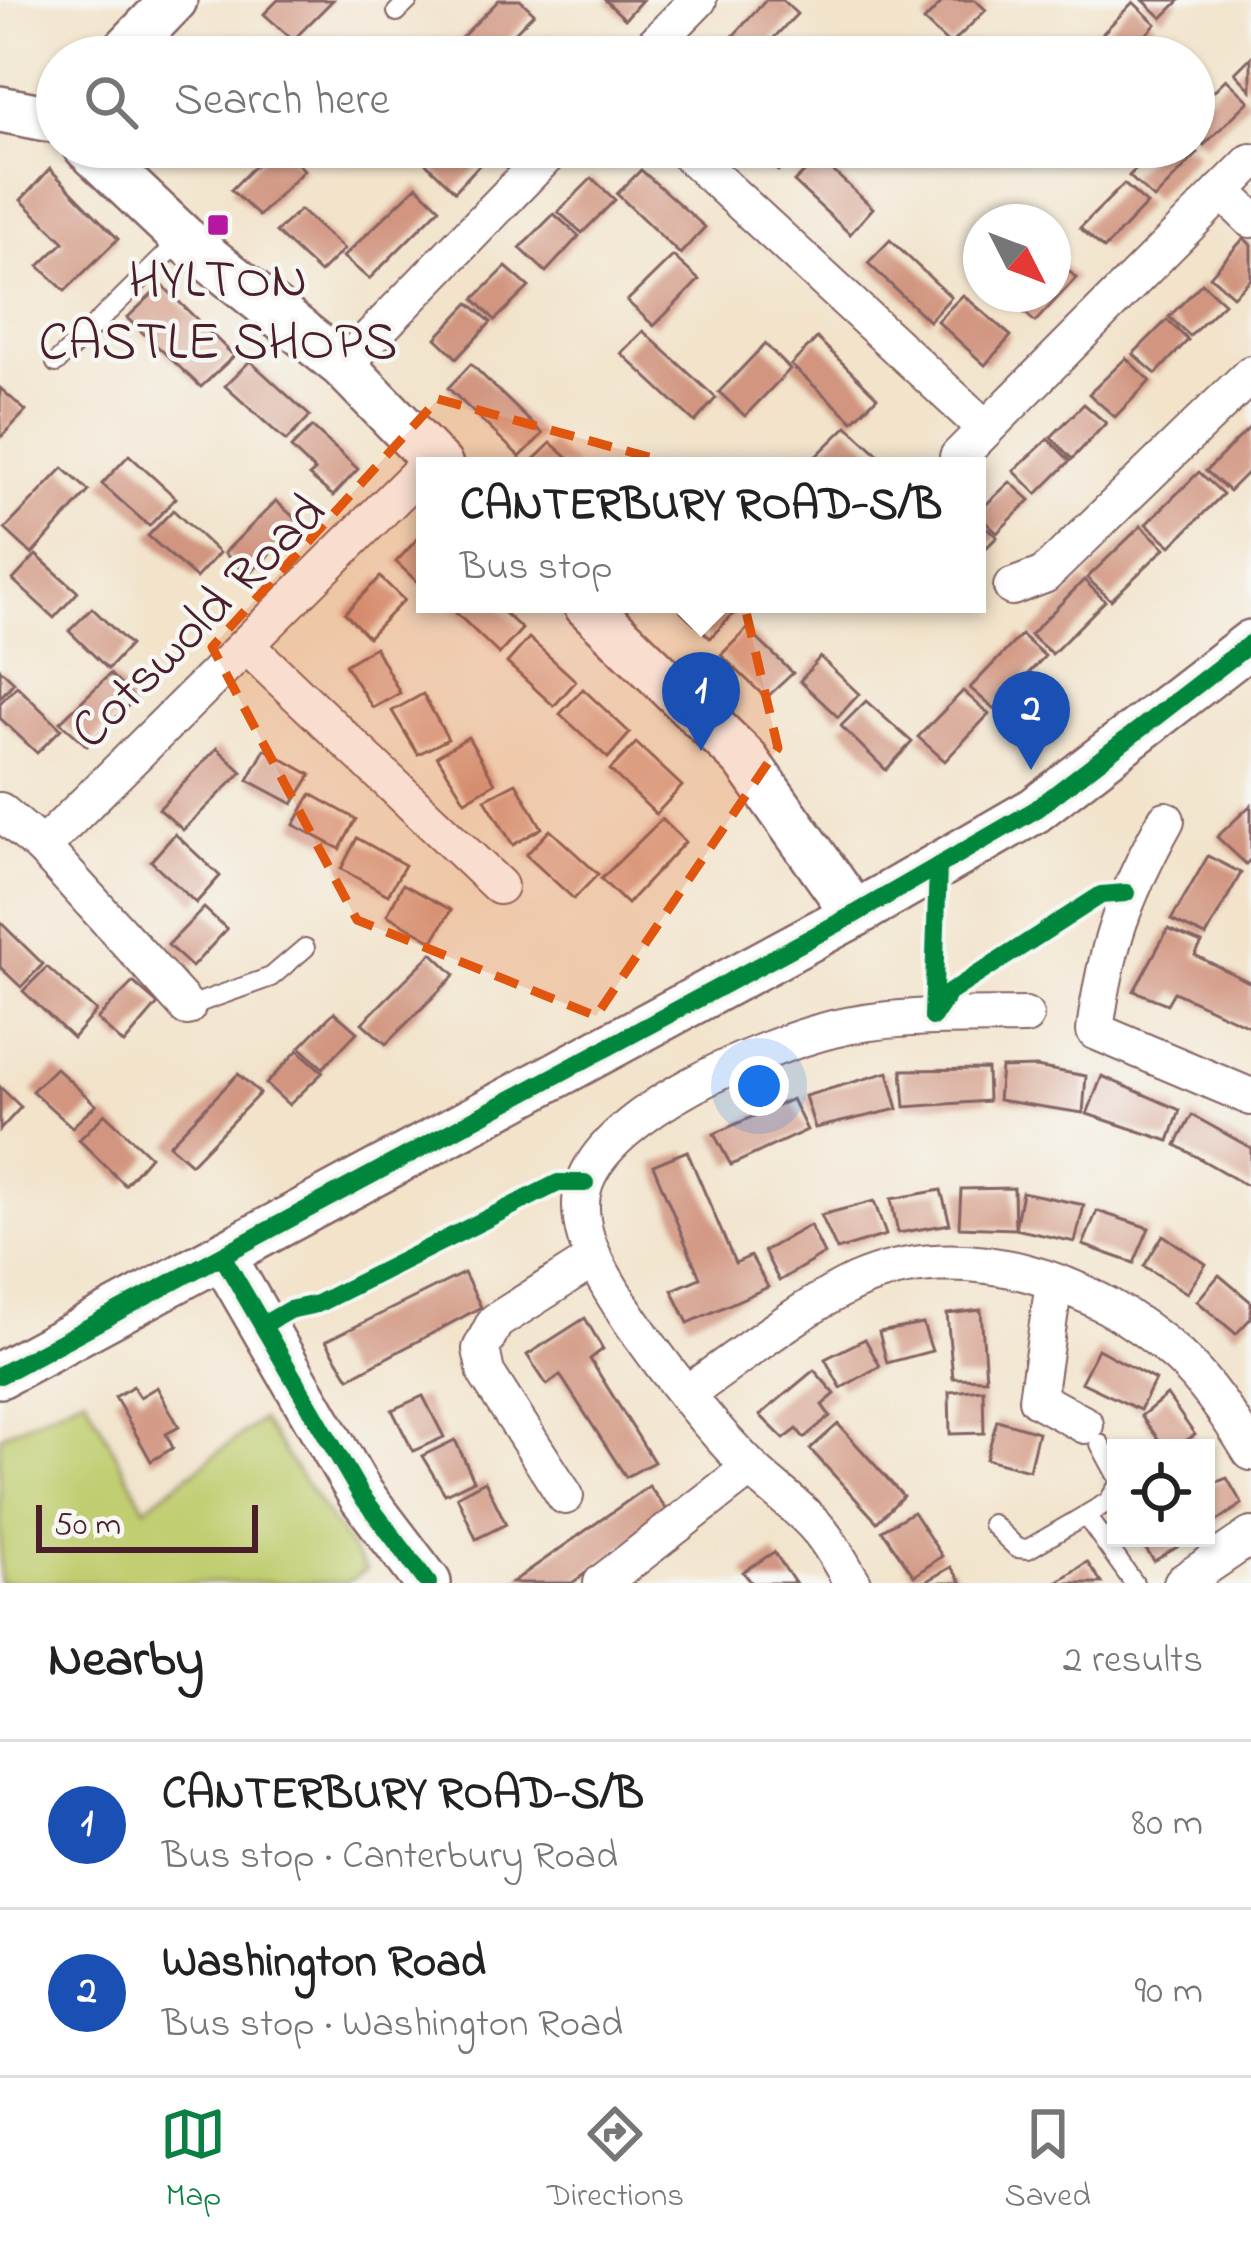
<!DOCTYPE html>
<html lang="en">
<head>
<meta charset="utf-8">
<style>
	body { margin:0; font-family:"Indie Flower",sans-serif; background:#f6f6f6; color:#222 }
	.controls { position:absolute; right:36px; bottom:36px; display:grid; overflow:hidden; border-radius:0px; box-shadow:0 3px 9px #0004 }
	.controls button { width:108px; height:108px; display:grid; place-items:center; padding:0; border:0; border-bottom:3px solid #e0e0e0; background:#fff; color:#222; font:60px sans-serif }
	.compass { position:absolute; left:963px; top:204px; width:108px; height:108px; border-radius:50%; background:#fff; box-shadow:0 3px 9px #0004; rotate:132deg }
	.scale { position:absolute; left:36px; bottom:30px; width:222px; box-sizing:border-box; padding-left:12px; border:6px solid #4a1f2b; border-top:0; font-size:33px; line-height:42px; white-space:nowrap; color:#4a1f2b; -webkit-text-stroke:9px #f6f6f2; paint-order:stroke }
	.you { position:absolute; left:759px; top:1086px; width:42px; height:42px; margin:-30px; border:9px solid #fff; border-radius:50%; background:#1a73e8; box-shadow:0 0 0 18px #1a73e833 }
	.badge { display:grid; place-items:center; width:78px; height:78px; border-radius:50%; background:#0b8043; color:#fff; font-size:39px; font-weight:700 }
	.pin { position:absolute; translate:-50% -99px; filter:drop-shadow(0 3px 6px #0008) }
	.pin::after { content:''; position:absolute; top:63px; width:42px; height:36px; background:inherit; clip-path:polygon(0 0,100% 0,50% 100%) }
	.popup { position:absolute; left:416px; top:457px; width:570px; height:156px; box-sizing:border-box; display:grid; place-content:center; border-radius:0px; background:#fff; filter:drop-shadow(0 3px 9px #0005); font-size:39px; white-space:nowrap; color:#767676 }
	.popup b { font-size:45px; color:#222 }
	.popup::after { content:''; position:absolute; left:50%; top:100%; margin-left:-24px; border:24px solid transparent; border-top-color:#fff }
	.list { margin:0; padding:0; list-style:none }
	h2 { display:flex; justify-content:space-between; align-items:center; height:156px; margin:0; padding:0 48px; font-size:51px }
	h2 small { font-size:39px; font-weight:400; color:#767676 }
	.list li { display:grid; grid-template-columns:78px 1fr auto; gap:36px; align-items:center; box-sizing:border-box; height:168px; padding:0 48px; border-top:3px solid #e0e0e0 }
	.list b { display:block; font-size:45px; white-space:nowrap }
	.list p { margin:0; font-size:39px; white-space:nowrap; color:#767676 }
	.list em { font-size:39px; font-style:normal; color:#767676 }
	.icon { flex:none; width:66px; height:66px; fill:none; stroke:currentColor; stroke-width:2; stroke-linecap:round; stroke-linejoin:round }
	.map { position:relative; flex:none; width:1251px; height:1583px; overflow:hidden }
	.search { position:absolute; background:#fff; box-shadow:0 3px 9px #0004; left:36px; right:36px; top:36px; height:132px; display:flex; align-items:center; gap:30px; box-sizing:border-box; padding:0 42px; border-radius:66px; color:#767676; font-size:45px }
	.sheet { height:492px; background:#fff }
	nav { display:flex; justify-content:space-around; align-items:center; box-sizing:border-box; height:168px; border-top:3px solid #e0e0e0; background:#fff; font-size:33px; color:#767676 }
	nav a { display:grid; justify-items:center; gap:6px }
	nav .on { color:#0b8043 }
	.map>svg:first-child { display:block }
	.green { fill:#c0cd6f; stroke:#85764d; stroke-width:3 }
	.building { fill:#d19580 }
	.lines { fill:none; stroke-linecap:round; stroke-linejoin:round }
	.service-casing { stroke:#856463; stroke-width:22 }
	.minor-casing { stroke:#856463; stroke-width:40 }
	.tertiary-casing { stroke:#856463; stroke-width:50 }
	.service { stroke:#fff; stroke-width:18 }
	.minor { stroke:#fff; stroke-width:36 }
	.tertiary { stroke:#fff; stroke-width:45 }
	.cycleway-casing { stroke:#f6f6f2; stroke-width:26 }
	.cycleway { stroke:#00873e; stroke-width:18 }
	.marked { fill:#e0560e; fill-opacity:0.2; stroke:#e0560e; stroke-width:9; stroke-dasharray:24 15; stroke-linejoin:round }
	.poi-dot { fill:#b5179e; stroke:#f6f6f2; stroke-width:4.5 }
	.labels { text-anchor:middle; stroke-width:9; stroke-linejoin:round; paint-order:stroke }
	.poi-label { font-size:54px; fill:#4a1f2b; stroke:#f6f6f2 }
	.street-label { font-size:54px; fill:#4a1f2b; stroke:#f6f6f2 }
</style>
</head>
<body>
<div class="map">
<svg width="1251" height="1583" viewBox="0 0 1251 1583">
	<rect width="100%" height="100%" fill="#f6f6f2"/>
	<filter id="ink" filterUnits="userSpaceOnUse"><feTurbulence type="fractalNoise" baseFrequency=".00833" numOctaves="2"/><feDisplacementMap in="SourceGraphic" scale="24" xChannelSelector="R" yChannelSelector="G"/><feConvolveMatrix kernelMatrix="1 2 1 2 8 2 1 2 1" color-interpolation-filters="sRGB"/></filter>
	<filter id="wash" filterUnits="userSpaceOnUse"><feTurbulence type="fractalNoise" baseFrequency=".004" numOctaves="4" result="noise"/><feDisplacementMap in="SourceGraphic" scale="48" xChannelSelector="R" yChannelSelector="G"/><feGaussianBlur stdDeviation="2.7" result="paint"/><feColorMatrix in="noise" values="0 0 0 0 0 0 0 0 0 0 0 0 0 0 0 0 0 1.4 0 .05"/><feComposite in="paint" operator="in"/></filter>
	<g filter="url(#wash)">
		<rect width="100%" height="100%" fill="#f2e3ca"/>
		<!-- green -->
		<path class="green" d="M85,1396l60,112 116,-88 105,150 -20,13h-346v-147z"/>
		<g id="blocks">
			<!-- building -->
			<g class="building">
				<path d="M278,0h55l-40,40 -29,-26z"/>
				<path d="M499,0h21l14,13 -43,44h-33l-8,-8z"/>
				<path d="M605,0h37l-17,19z"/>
				<path d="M766,0h16l15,14 -42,43h-41z"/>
				<path d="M944,0h31l11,10 -36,35 -26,-24z"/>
				<path d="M1143,0h37l-18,18z"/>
				<path d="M1133,2l23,22 -31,33h-45z"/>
				<path d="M1251,57v33l-16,-17z"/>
				<path d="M1226,79l23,22 -45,44 -10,-9v-26z"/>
				<path d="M273,147h9l22,23 -45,46 -28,-26z"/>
				<path d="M409,147h54l18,16 -26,28z"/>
				<path d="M752,147h48l-22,24z"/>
				<path d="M1159,147h33l6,6 -44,46 -25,-23z"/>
				<path d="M819,158l54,50 -23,26 -56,-52z"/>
				<path d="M50,169l68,70 -53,52 -26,-25 25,-24 -43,-42z"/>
				<path d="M641,170l64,57 -25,27 -63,-60z"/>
				<path d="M592,178l23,22 -33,33 -24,-21z"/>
				<path d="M1124,184l23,20 -43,45 -24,-21z"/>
				<path d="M417,186l23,22 -71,71 -26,-22z"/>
				<path d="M300,210l44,39 -24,24 -44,-41z"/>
				<path d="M554,214l25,22 -33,36 -26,-24z"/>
				<path d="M1244,238l7,7v34l-18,17 -23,-20z"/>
				<path d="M890,240l61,57 -22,24 -61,-58z"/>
				<path d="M1053,255l23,23 -41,44 -24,-22 5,-6h37z"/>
				<path d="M673,256l26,24 -45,46 -27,-25z"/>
				<path d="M506,267l23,20 -34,33 -21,-21z"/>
				<path d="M1202,283l22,20 -34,33 -21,-19z"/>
				<path d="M162,285l72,71 -33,31 -74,-69z"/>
				<path d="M963,295l48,41 -26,29 -48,-44z"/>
				<path d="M469,303l22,19 -34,36 -21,-20z"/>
				<path d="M1167,320l21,20 -32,34 -23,-20z"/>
				<path d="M643,331l73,67 -21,24 -74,-69z"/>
				<path d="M817,338l60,59 -24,24 -62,-56z"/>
				<path d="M765,344l25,25 -45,47 -26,-24z"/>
				<path d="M1126,358l24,23 -35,36 -26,-23z"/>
				<path d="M250,361l60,55 -24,25 -61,-55z"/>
				<path d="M471,364l72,70 -23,23 -72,-69z"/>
				<path d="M0,388l26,23 -26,27z"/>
				<path d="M1084,404l22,19 -34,36 -21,-22z"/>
				<path d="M847,426l32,29 -11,11h-62z"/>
				<path d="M1251,426v43l-22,22 -23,-20z"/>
				<path d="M312,427l46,42 -25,27 -24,-20 6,-5 -24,-23z"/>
				<path d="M1048,439l22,22 -33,33 -23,-23z"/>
				<path d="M551,443l26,23h-50z"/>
				<path d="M129,455l47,43 -27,28 -47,-42z"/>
				<path d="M63,468l26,23 -57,63 -27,-25z"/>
				<path d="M1199,472l24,22 -52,52 -25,-22z"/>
				<path d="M1010,482l20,18 -33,33 -20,-20z"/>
				<path d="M276,501l24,22 -52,53 -24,-23z"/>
				<path d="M173,510l46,43 -23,25 -48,-42z"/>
				<path d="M977,519l20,18 -20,20z"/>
				<path d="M1141,526l24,22 -54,52 -24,-22z"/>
				<path d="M421,535l4,3v51l-29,-27z"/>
				<path d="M36,555l42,37 -24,26 -41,-38z"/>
				<path d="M380,577l24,23 -36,37 -23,-24z"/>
				<path d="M1084,580l21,21 -53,53 -22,-19z"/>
				<path d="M457,604h38l27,25 -23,25 -47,-45z"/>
				<path d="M689,604h54l-33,34 -29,-27z"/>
				<path d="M92,608l38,37 -22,24 -39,-38z"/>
				<path d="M747,629l46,44 -27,25 -45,-43z"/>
				<path d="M1021,635l24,21 -51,53 -24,-21z"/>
				<path d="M529,638l47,43 -22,25 -47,-43z"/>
				<path d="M375,647l25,46 -27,15 -28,-43z"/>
				<path d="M820,657l39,37 -21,23 -38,-36z"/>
				<path d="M0,669l14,13 -14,16z"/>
				<path d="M110,674l25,25 -48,47 -27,-24z"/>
				<path d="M17,686l44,43 -24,24 -37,-35v-15z"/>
				<path d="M583,689l47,44 -22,25 -48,-44z"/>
				<path d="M963,691l26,23 -44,47 -27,-24z"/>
				<path d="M423,694l25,45 -30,15 -26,-43z"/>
				<path d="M866,701l46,41 -26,28 -45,-44z"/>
				<path d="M468,737l27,46 -30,18 -28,-45z"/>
				<path d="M636,743l46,43 -26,28 -46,-44z"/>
				<path d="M217,748l25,24 -59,58 -24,-21z"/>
				<path d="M265,749l46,26 -18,29 -45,-24z"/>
				<path d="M516,783l26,45 -29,17 -28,-46z"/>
				<path d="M311,794l45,25 -16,30 -46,-24z"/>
				<path d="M1251,805v54l-5,5 -29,-27z"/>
				<path d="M662,819l23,23 -58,62 -26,-25z"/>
				<path d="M550,830l48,44 -24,25 -48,-44z"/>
				<path d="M175,834l45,42 -24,27 -45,-42z"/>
				<path d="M357,838l48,27 -17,30 -47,-26z"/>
				<path d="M1208,856l33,17 -35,63 -35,-16z"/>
				<path d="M403,884l48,26 -18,31 -46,-26z"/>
				<path d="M204,908l23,21 -35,38 -24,-22z"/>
				<path d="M0,922l43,42 -22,23 -21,-20z"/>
				<path d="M1168,929l34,14 -7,12 56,28v44l-77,-35 -7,12 -33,-13z"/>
				<path d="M432,953l23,22 -69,69 -24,-21z"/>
				<path d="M47,967l49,44 -23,27 -50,-47z"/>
				<path d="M133,982l25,22 -34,40 -27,-25z"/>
				<path d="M334,1012l23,20 -34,36 -23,-21z"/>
				<path d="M298,1050l25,22 -34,33 -23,-21z"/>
				<path d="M1036,1067l50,9 -3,37 -85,-13 3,-32z"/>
				<path d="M56,1068l40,37 -24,22 -40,-36z"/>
				<path d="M987,1069l1,32 -83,6 -3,-37z"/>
				<path d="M888,1072l10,37 -83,19 -10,-32z"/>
				<path d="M238,1074l22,19 -69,71 -22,-19z"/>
				<path d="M1102,1076l78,34 -11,31 -82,-27z"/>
				<path d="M0,1087l21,20 -21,23z"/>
				<path d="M792,1099l15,31 -76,35 -17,-31z"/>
				<path d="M105,1114l45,42 -25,29 -46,-45z"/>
				<path d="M1192,1115l59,33v40l-75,-43z"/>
				<path d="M687,1151l48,112 16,-7 17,31 -80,36 -16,-33 28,-12 -47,-113z"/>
				<path d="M1014,1188l1,41 7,-37 62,13 -9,37 -60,-13 -56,-2 2,-38z"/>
				<path d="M941,1190l9,34 -52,9 -7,-34z"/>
				<path d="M874,1201l12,34 -49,15 -16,-35z"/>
				<path d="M1097,1211l52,17 -15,35 -51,-18z"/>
				<path d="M810,1225l14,29 -45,27 -15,-30z"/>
				<path d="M1163,1235l43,29 -19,29 -43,-27z"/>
				<path d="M464,1273l17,34 -132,71 -23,-37z"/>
				<path d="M1219,1275l32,27v16l-15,16 -39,-33z"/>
				<path d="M981,1310l5,69 -33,-1 -6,-64z"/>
				<path d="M585,1318l18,31 -13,10 64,103 -28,15 -66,-102 -13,10 -20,-30z"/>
				<path d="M923,1324l9,27 -45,12 -8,-31z"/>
				<path d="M865,1339l15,27 -39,22 -16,-29z"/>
				<path d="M1098,1349l57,31 -15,30 -59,-28z"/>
				<path d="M814,1370l21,24 -13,11 8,11 -26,22 -7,-9 -13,10 -24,-24z"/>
				<path d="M133,1386l7,11 17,-10 22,40 -13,7 7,14 -22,13 -36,-64z"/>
				<path d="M983,1389l1,44 -34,1 -1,-42z"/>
				<path d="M1167,1395l28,40 -21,13h-9l-24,-32z"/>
				<path d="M423,1396l21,41 -31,14 -21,-41z"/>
				<path d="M997,1420l41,12 -9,38 -43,-11z"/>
				<path d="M838,1424l65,72 -26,26 -67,-73z"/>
				<path d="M455,1440l19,40 -29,14 -23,-38z"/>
				<path d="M1227,1478l15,26 -36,25v-43z"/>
				<path d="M485,1481l21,43 -30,15 -19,-43z"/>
				<path d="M649,1486l20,27 -97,70h-61z"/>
				<path d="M913,1512l29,44 -28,20 -32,-46z"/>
				<path d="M1138,1538h54l-38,23z"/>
				<path d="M774,1552l21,31h-43l-9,-11z"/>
				<path d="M1087,1562l15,21h-47z"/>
				<path d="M951,1567l11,16h-39z"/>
			</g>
		</g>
	</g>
	<g filter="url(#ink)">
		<use href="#blocks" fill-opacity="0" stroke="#856463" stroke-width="3"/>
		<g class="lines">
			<!-- service casing -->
			<g class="service-casing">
				<g id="service">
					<path d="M397,12l12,-12"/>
					<path d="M56,363l125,-123"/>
					<path d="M187,1007l84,-30 34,-29"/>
					<path d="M1100,1444l16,30"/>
					<path d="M1086,1516l48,67"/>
					<path d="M992,1524l25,24 11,1 80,-47 8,-13"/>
				</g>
			</g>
			<!-- minor casing -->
			<g class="minor-casing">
				<g id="minor">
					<path d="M642,57l56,-57"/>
					<path d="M681,147l304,281"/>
					<path d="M1222,191l29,28"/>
					<path d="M343,366l212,-219"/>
					<path d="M958,457l293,-295"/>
					<path d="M1012,587l32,-12 207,-201"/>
					<path d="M247,646l252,240"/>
					<path d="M0,811l42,36 383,-380"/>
					<path d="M1166,820c-42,76 -60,125 -71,211l156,66"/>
					<path d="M42,847l145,160"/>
					<path d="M1054,1283l-17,116 48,26"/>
					<path d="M686,1394c50,-34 116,-87 169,-112 108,-48 240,-2 324,75 29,27 52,62 72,95"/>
					<path d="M565,1496l-79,-123 -5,-24 14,-27 99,-63"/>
					<path d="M602,1583l148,-115"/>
					<path d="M853,1583c-11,-17 -21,-38 -35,-54 -19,-23 -46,-40 -67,-61 -48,-48 -130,-151 -158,-212 -10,-21 -16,-49 -9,-71 24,-74 179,-139 249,-156 62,-15 129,-12 192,-13"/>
					<path d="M1182,1583l69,-47"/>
				</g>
			</g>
			<!-- tertiary casing -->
			<g class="tertiary-casing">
				<g id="tertiary">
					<path d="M119,57l55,-57"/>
					<path d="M0,109l57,11"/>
					<path d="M87,147l96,91 160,128 97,100"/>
					<path d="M586,604l159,155 110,155"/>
					<path d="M223,1257l138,238 67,88"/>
					<path d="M0,1375l855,-461 180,-104 216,-167"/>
				</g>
			</g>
			<!-- service -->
			<use href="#service" class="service"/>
			<!-- minor -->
			<use href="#minor" class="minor"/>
			<!-- tertiary -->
			<use href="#tertiary" class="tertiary"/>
			<!-- cycleway casing -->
			<g class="cycleway-casing">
				<g id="cycleway">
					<path d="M933,1017l16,-24 152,-98 25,-2"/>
					<path d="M933,1017l5,-151"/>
					<path d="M223,1257l138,238 67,88"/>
					<path d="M263,1325l26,-15 28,-6 241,-121h27"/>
					<path d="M0,1375l855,-461 180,-104 216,-167"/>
				</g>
			</g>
			<!-- cycleway -->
			<use href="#cycleway" class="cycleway"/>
		</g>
	</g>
	<!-- marked area -->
	<path class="marked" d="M438,399l276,76 64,273 -182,268 -239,-96 -145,-273z"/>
	<!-- markers -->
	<rect class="poi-dot" x="206" y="213" width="24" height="24" rx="6"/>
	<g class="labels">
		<!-- poi labels -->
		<g class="poi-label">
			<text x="218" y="296">HYLTON<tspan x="218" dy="62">CASTLE SHOPS</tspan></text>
		</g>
		<!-- street labels -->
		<g class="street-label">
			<text transform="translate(196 619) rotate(-45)" y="19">Cotswold Road</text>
		</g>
	</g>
</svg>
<div class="controls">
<button><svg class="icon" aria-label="locate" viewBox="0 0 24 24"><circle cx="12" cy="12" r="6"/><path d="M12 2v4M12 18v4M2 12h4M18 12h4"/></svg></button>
</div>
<svg class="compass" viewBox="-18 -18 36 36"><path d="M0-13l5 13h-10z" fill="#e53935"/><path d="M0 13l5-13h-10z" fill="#767676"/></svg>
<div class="scale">50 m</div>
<div class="you"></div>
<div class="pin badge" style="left:701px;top:751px;background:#1a4fb4">1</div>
<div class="popup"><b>CANTERBURY ROAD-S/B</b>Bus stop</div>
<div class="pin badge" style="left:1031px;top:770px;background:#1a4fb4">2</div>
<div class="search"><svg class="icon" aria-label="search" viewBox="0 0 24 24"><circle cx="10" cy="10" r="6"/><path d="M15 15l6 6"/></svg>Search here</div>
</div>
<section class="sheet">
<h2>Nearby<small>2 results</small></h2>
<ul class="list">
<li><span class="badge" style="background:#1a4fb4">1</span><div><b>CANTERBURY ROAD-S/B</b><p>Bus stop · Canterbury Road</p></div><em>80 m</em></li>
<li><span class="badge" style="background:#1a4fb4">2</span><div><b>Washington Road</b><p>Bus stop · Washington Road</p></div><em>90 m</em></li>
</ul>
</section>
<nav>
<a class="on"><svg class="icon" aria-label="map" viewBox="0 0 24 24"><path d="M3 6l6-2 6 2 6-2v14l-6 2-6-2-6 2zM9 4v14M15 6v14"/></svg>Map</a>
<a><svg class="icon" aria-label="directions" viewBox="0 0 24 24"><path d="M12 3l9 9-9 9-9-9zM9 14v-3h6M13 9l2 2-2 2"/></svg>Directions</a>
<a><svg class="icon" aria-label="saved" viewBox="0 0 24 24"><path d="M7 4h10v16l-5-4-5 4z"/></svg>Saved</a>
</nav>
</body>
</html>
